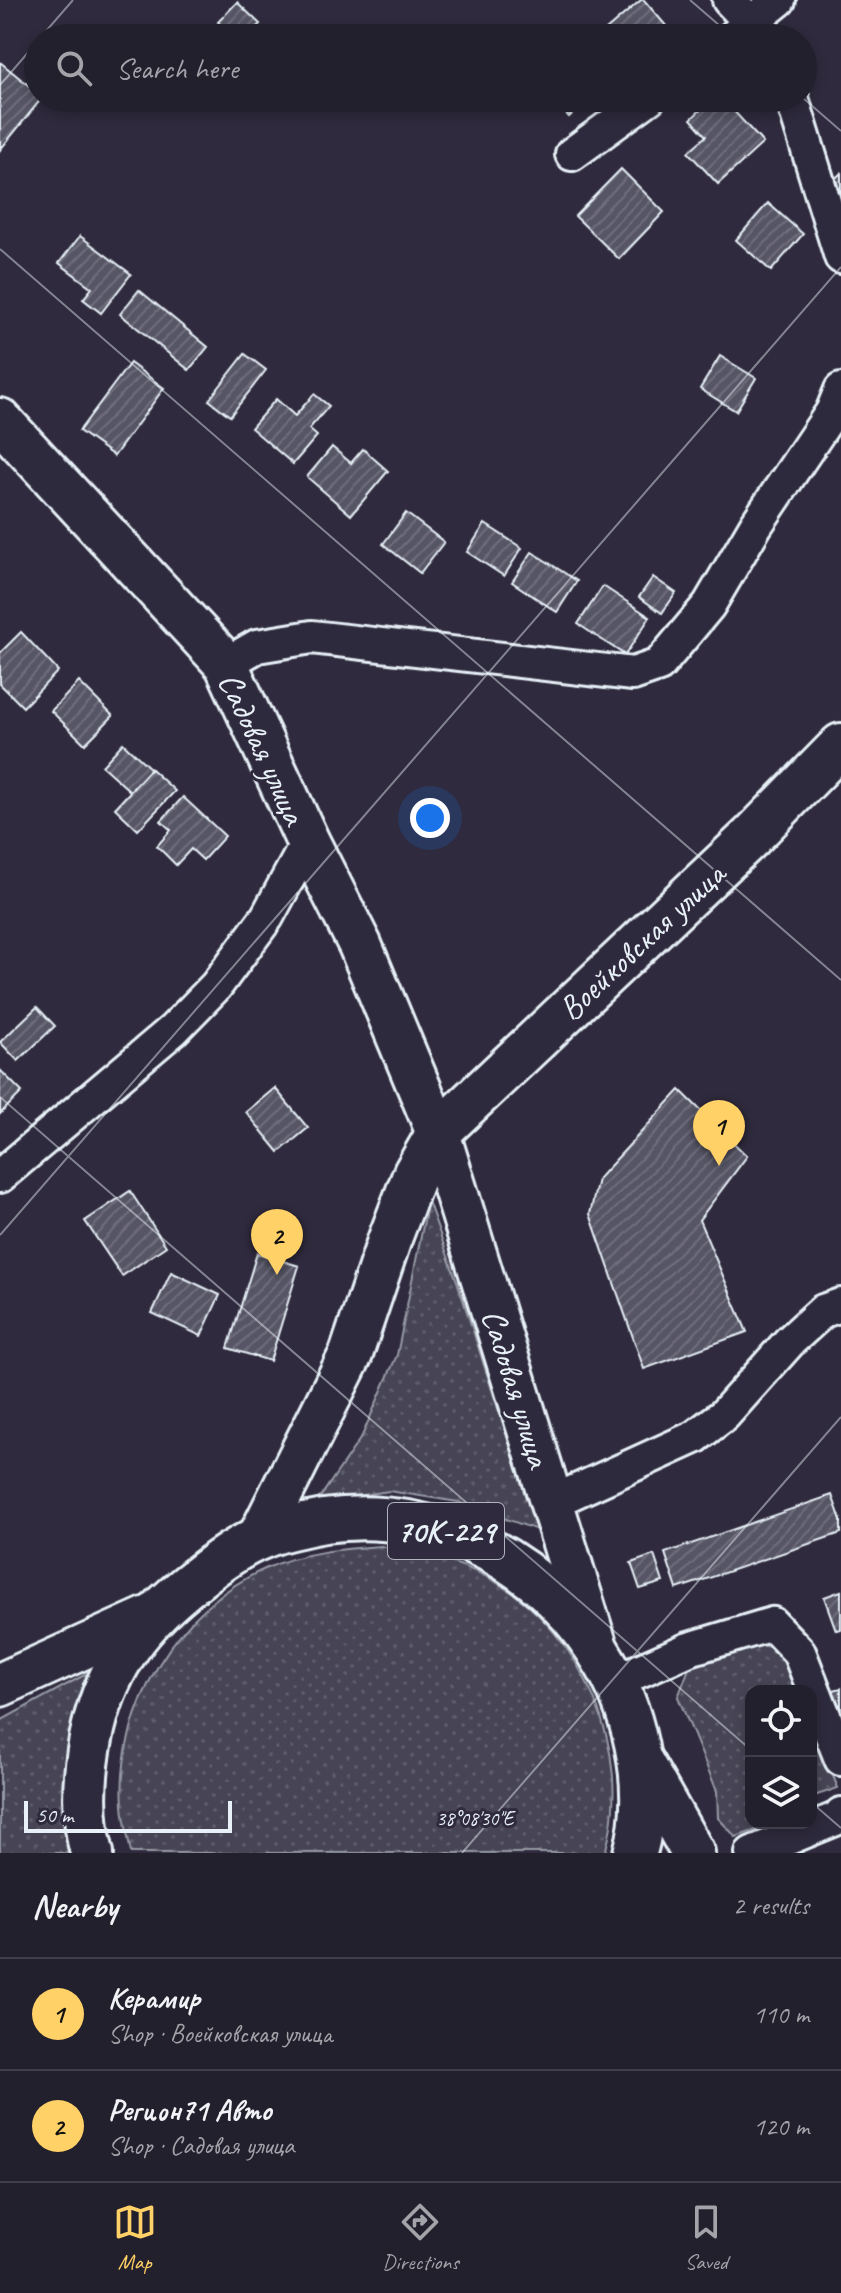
<!DOCTYPE html>
<html lang="en">
<head>
<meta charset="utf-8">
<style>
	body { margin:0; font-family:Caveat,sans-serif; background:#2f2d3a; color:#f1f3f6 }
	.controls { position:absolute; right:24px; bottom:24px; display:grid; overflow:hidden; border-radius:16px; box-shadow:0 4px 12px #0003 }
	.controls button { width:72px; height:72px; display:grid; place-items:center; padding:0; border:0; border-bottom:2px solid #403e4a; background:#23202e; color:#f1f3f6; font:40px sans-serif }
	.scale { position:absolute; left:24px; bottom:20px; width:208px; box-sizing:border-box; padding-left:8px; border:4px solid #e8f1f8; border-top:0; font-size:22px; line-height:28px; white-space:nowrap; color:#e8f1f8; -webkit-text-stroke:6px #2f2a3d; paint-order:stroke }
	.you { position:absolute; left:430px; top:818px; width:28px; height:28px; margin:-20px; border:6px solid #fff; border-radius:50%; background:#1a73e8; box-shadow:0 0 0 12px #1a73e833 }
	.badge { display:grid; place-items:center; width:52px; height:52px; border-radius:50%; background:#ffd166; color:#111; font-size:26px; font-weight:700 }
	.pin { position:absolute; translate:-50% -66px; filter:drop-shadow(0 2px 4px #0008) }
	.pin::after { content:''; position:absolute; top:42px; width:28px; height:24px; background:inherit; clip-path:polygon(0 0,100% 0,50% 100%) }
	.list { margin:0; padding:0; list-style:none }
	h2 { display:flex; justify-content:space-between; align-items:center; height:104px; margin:0; padding:0 32px; font-size:34px }
	h2 small { font-size:26px; font-weight:400; color:#a3a3aa }
	.list li { display:grid; grid-template-columns:52px 1fr auto; gap:24px; align-items:center; box-sizing:border-box; height:112px; padding:0 32px; border-top:2px solid #403e4a }
	.list b { display:block; font-size:30px; white-space:nowrap }
	.list p { margin:0; font-size:26px; white-space:nowrap; color:#a3a3aa }
	.list em { font-size:26px; font-style:normal; color:#a3a3aa }
	.icon { flex:none; width:44px; height:44px; fill:none; stroke:currentColor; stroke-width:2; stroke-linecap:round; stroke-linejoin:round }
	.map { position:relative; flex:none; width:841px; height:1853px; overflow:hidden }
	.search { position:absolute; background:#23202e; box-shadow:0 4px 12px #0003; left:24px; right:24px; top:24px; height:88px; display:flex; align-items:center; gap:20px; box-sizing:border-box; padding:0 28px; border-radius:44px; color:#a3a3aa; font-size:30px }
	.sheet { height:328px; background:#23202e }
	nav { display:flex; justify-content:space-around; align-items:center; box-sizing:border-box; height:112px; border-top:2px solid #403e4a; background:#23202e; font-size:22px; color:#a3a3aa }
	nav a { display:grid; justify-items:center; gap:4px }
	nav .on { color:#ffd166 }
	.map>svg:first-child { display:block }
	.grass { fill:url(#grass-dots); stroke:#979aa6; stroke-width:2 }
	.building { fill:url(#building-hatch); stroke:#e8f1f8; stroke-width:2 }
	.lines { fill:none; stroke-linecap:round; stroke-linejoin:round }
	.minor-casing { stroke:#e8f1f8; stroke-width:38 }
	.major-casing { stroke:#e8f1f8; stroke-width:48 }
	.minor { stroke:#2f2a3d; stroke-width:32 }
	.major { stroke:#2f2a3d; stroke-width:42 }
	.ticks { fill:none; stroke:#e8f1f8; stroke-width:2; stroke-opacity:0.45 }
	.labels { text-anchor:middle; stroke-width:6; stroke-linejoin:round; paint-order:stroke }
	.shield { fill:#2f2a3d; stroke:#b0b5c0; stroke-width:2 }
	.shield-label { font-size:32px; font-weight:bold; fill:#e8f1f8 }
	.street-label { font-size:34px; fill:#e8f1f8; stroke:#2f2a3d }
	.ticks-label { font-size:20px; text-anchor:middle; fill:#e8f1f8; stroke:#2f2a3d; stroke-width:6; stroke-linejoin:round; paint-order:stroke }
</style>
</head>
<body>
<div class="map">
<svg width="841" height="1853" viewBox="0 0 841 1853">
	<defs>
		<pattern id="grass-dots" width="8" height="8" patternUnits="userSpaceOnUse" patternTransform="scale(2)"><rect width="8" height="8" fill="#464455"/><path d="M2 2h.1M6 6h.1" fill="none" stroke="#615f6e" stroke-width="1.8" stroke-linecap="round"/></pattern>
		<pattern id="building-hatch" width="6" height="6" patternUnits="userSpaceOnUse" patternTransform="scale(2)"><rect width="6" height="6" fill="#575565"/><path d="M-1 1l2-2M0 6l6-6M5 7l2-2" fill="none" stroke="#6f6e7c"/></pattern>
	</defs>
	<rect width="100%" height="100%" fill="#2f2a3d"/>
	<filter id="ink" filterUnits="userSpaceOnUse"><feTurbulence type="fractalNoise" baseFrequency=".0125" numOctaves="2"/><feDisplacementMap in="SourceGraphic" scale="16" xChannelSelector="R" yChannelSelector="G"/><feConvolveMatrix kernelMatrix="1 2 1 2 8 2 1 2 1" color-interpolation-filters="sRGB"/></filter>
	<g filter="url(#ink)">
		<!-- grass -->
		<g class="grass">
			<path d="M428,1201l30,83 79,246 -79,-28 -69,-11 -72,11 45,-66 35,-81z"/>
			<path d="M381,1546c38,7 75,14 110,33 92,52 144,173 114,274h-474c-3,-16 -7,-32 -8,-48 -7,-97 55,-199 144,-237 36,-16 74,-19 114,-22z"/>
			<path d="M763,1645l19,7 16,39h-47v132h25l-40,14 -18,-19 -1,-27 -39,-94 12,-31z"/>
			<path d="M99,1667l-33,91 8,95h-74v-132z"/>
			<path d="M811,1722l27,66 -27,9z"/>
		</g>
		<!-- building -->
		<g class="building">
			<path d="M641,0h3l23,27 -13,11h-54l-1,-2z"/>
			<path d="M237,2l23,22 -14,14h-12l-16,-16z"/>
			<path d="M0,62l38,31v5h4l-42,52z"/>
			<path d="M551,98h39l-21,19z"/>
			<path d="M713,98h9l41,45 -45,41 -30,-32 18,-16 -15,-17z"/>
			<path d="M621,169l43,43 -45,47 -44,-43z"/>
			<path d="M841,173v27l-14,-14z"/>
			<path d="M768,203l35,31 -32,37 -35,-31z"/>
			<path d="M80,236l51,38 -30,39 -18,-14 9,-11 -33,-25z"/>
			<path d="M139,290l69,57 -19,23 -69,-56z"/>
			<path d="M245,354l21,16 -36,46 -21,-16z"/>
			<path d="M720,356l36,22 -20,33 -36,-22z"/>
			<path d="M130,363l34,25 -50,68 -35,-25z"/>
			<path d="M314,394l15,12 -20,23 8,7 -24,28 -42,-36 25,-29 19,17z"/>
			<path d="M332,447l19,16 12,-14 25,22 -37,44 -44,-38z"/>
			<path d="M406,513l38,29 -24,31 -37,-29z"/>
			<path d="M485,524l37,24 -18,28 -37,-24z"/>
			<path d="M532,552l45,29 -20,31 -45,-30z"/>
			<path d="M653,577l23,16 -14,20 -23,-16z"/>
			<path d="M603,586l47,31 -25,38 -47,-31z"/>
			<path d="M21,632l37,39 -35,36 -23,-23v-31z"/>
			<path d="M79,682l34,34 -28,28 -34,-33z"/>
			<path d="M123,743l28,26 -21,22 -28,-25z"/>
			<path d="M151,769l24,22 -37,39 -23,-22z"/>
			<path d="M183,797l42,39 -22,24 -12,-11 -15,16 -19,-19 14,-16 -10,-9z"/>
			<path d="M37,1007l18,19 -37,35 -18,-19z"/>
			<path d="M0,1070l22,22 -22,22z"/>
			<path d="M275,1088l33,40 -29,24 -33,-40z"/>
			<path d="M680,1090l67,66 -48,64 48,112 -103,37 -54,-155 8,-35z"/>
			<path d="M130,1191l36,55 -44,30 -37,-55z"/>
			<path d="M257,1253l42,13 -29,95 -42,-13z"/>
			<path d="M171,1272l49,23 -19,41 -49,-23z"/>
			<path d="M832,1495l9,25v13l-164,56 -12,-36z"/>
			<path d="M654,1555l9,27 -23,7 -9,-26z"/>
			<path d="M841,1591v38l-5,1 -12,-33z"/>
			<path d="M841,1688v34l-11,-31z"/>
		</g>
		<g class="lines">
			<!-- minor casing -->
			<g class="minor-casing">
				<g id="minor">
					<path d="M729,0l23,24 9,14"/>
					<path d="M732,38l47,-38"/>
					<path d="M792,98l49,159"/>
					<path d="M572,154l77,-56"/>
					<path d="M226,664l31,-18 55,-9 321,37 26,-9 50,-60 47,-80 76,-113 9,-22"/>
					<path d="M0,1176l173,-146 43,-44 51,-69 41,-75"/>
					<path d="M552,1502l143,-65 29,-22 66,-74 33,-30 18,-6"/>
					<path d="M616,1681l73,-32 83,-25 27,28 42,107"/>
					<path d="M752,1853l86,-35 3,-4"/>
				</g>
			</g>
			<!-- major casing -->
			<g class="major-casing">
				<g id="major">
					<path d="M0,420l226,244 82,178 52,103 78,188 157,511"/>
					<path d="M259,1538l92,-184 38,-113 26,-68 23,-40 313,-296 90,-92"/>
					<path d="M0,1685l148,-67"/>
					<path d="M642,1763l51,90"/>
					<path d="M92,1853c-10,-37 -8,-77 -1,-114 13,-66 43,-109 94,-151 22,-18 48,-39 75,-50 20,-9 43,-13 64,-17 115,-17 227,44 283,145 30,53 45,127 28,187"/>
				</g>
			</g>
			<!-- minor -->
			<use href="#minor" class="minor"/>
			<!-- major -->
			<use href="#major" class="major"/>
		</g>
	</g>
	<!-- ticks -->
	<path class="ticks" d="M690,0l44,38M40,38l33,-38M0,85l38,-44M803,98l38,33M0,249l841,731M0,1097l751,653M0,1235l841,-968M811,1802l30,26M462,1853l379,-436"/>
	<g class="labels">
		<!-- shield labels -->
		<rect class="shield" x="388" y="1503" width="116" height="56" rx="6"/>
		<g class="shield-label">
			<text x="446" y="1542">70К-229</text>
		</g>
		<!-- street labels -->
		<g class="street-label">
			<text transform="translate(263 748) rotate(65)" y="12">Садовая улица</text>
			<text transform="translate(641 941) rotate(-43)" y="12">Воейковская улица</text>
			<text transform="translate(517 1388) rotate(73)" y="12">Садовая улица</text>
		</g>
	</g>
	<g class="ticks-label">
		<text x="475" y="1825">38°08'30"E</text>
	</g>
</svg>
<div class="controls">
<button><svg class="icon" aria-label="locate" viewBox="0 0 24 24"><circle cx="12" cy="12" r="6"/><path d="M12 2v4M12 18v4M2 12h4M18 12h4"/></svg></button>
<button><svg class="icon" aria-label="layers" viewBox="0 0 24 24"><path d="M12 4l9 5-9 5-9-5zM3 14l9 5 9-5"/></svg></button>
</div>
<div class="scale">50 m</div>
<div class="you"></div>
<div class="pin badge" style="left:719px;top:1166px">1</div>
<div class="pin badge" style="left:277px;top:1275px">2</div>
<div class="search"><svg class="icon" aria-label="search" viewBox="0 0 24 24"><circle cx="10" cy="10" r="6"/><path d="M15 15l6 6"/></svg>Search here</div>
</div>
<section class="sheet">
<h2>Nearby<small>2 results</small></h2>
<ul class="list">
<li><span class="badge">1</span><div><b>Керамир</b><p>Shop · Воейковская улица</p></div><em>110 m</em></li>
<li><span class="badge">2</span><div><b>Регион71 Авто</b><p>Shop · Садовая улица</p></div><em>120 m</em></li>
</ul>
</section>
<nav>
<a class="on"><svg class="icon" aria-label="map" viewBox="0 0 24 24"><path d="M3 6l6-2 6 2 6-2v14l-6 2-6-2-6 2zM9 4v14M15 6v14"/></svg>Map</a>
<a><svg class="icon" aria-label="directions" viewBox="0 0 24 24"><path d="M12 3l9 9-9 9-9-9zM9 14v-3h6M13 9l2 2-2 2"/></svg>Directions</a>
<a><svg class="icon" aria-label="saved" viewBox="0 0 24 24"><path d="M7 4h10v16l-5-4-5 4z"/></svg>Saved</a>
</nav>
</body>
</html>
